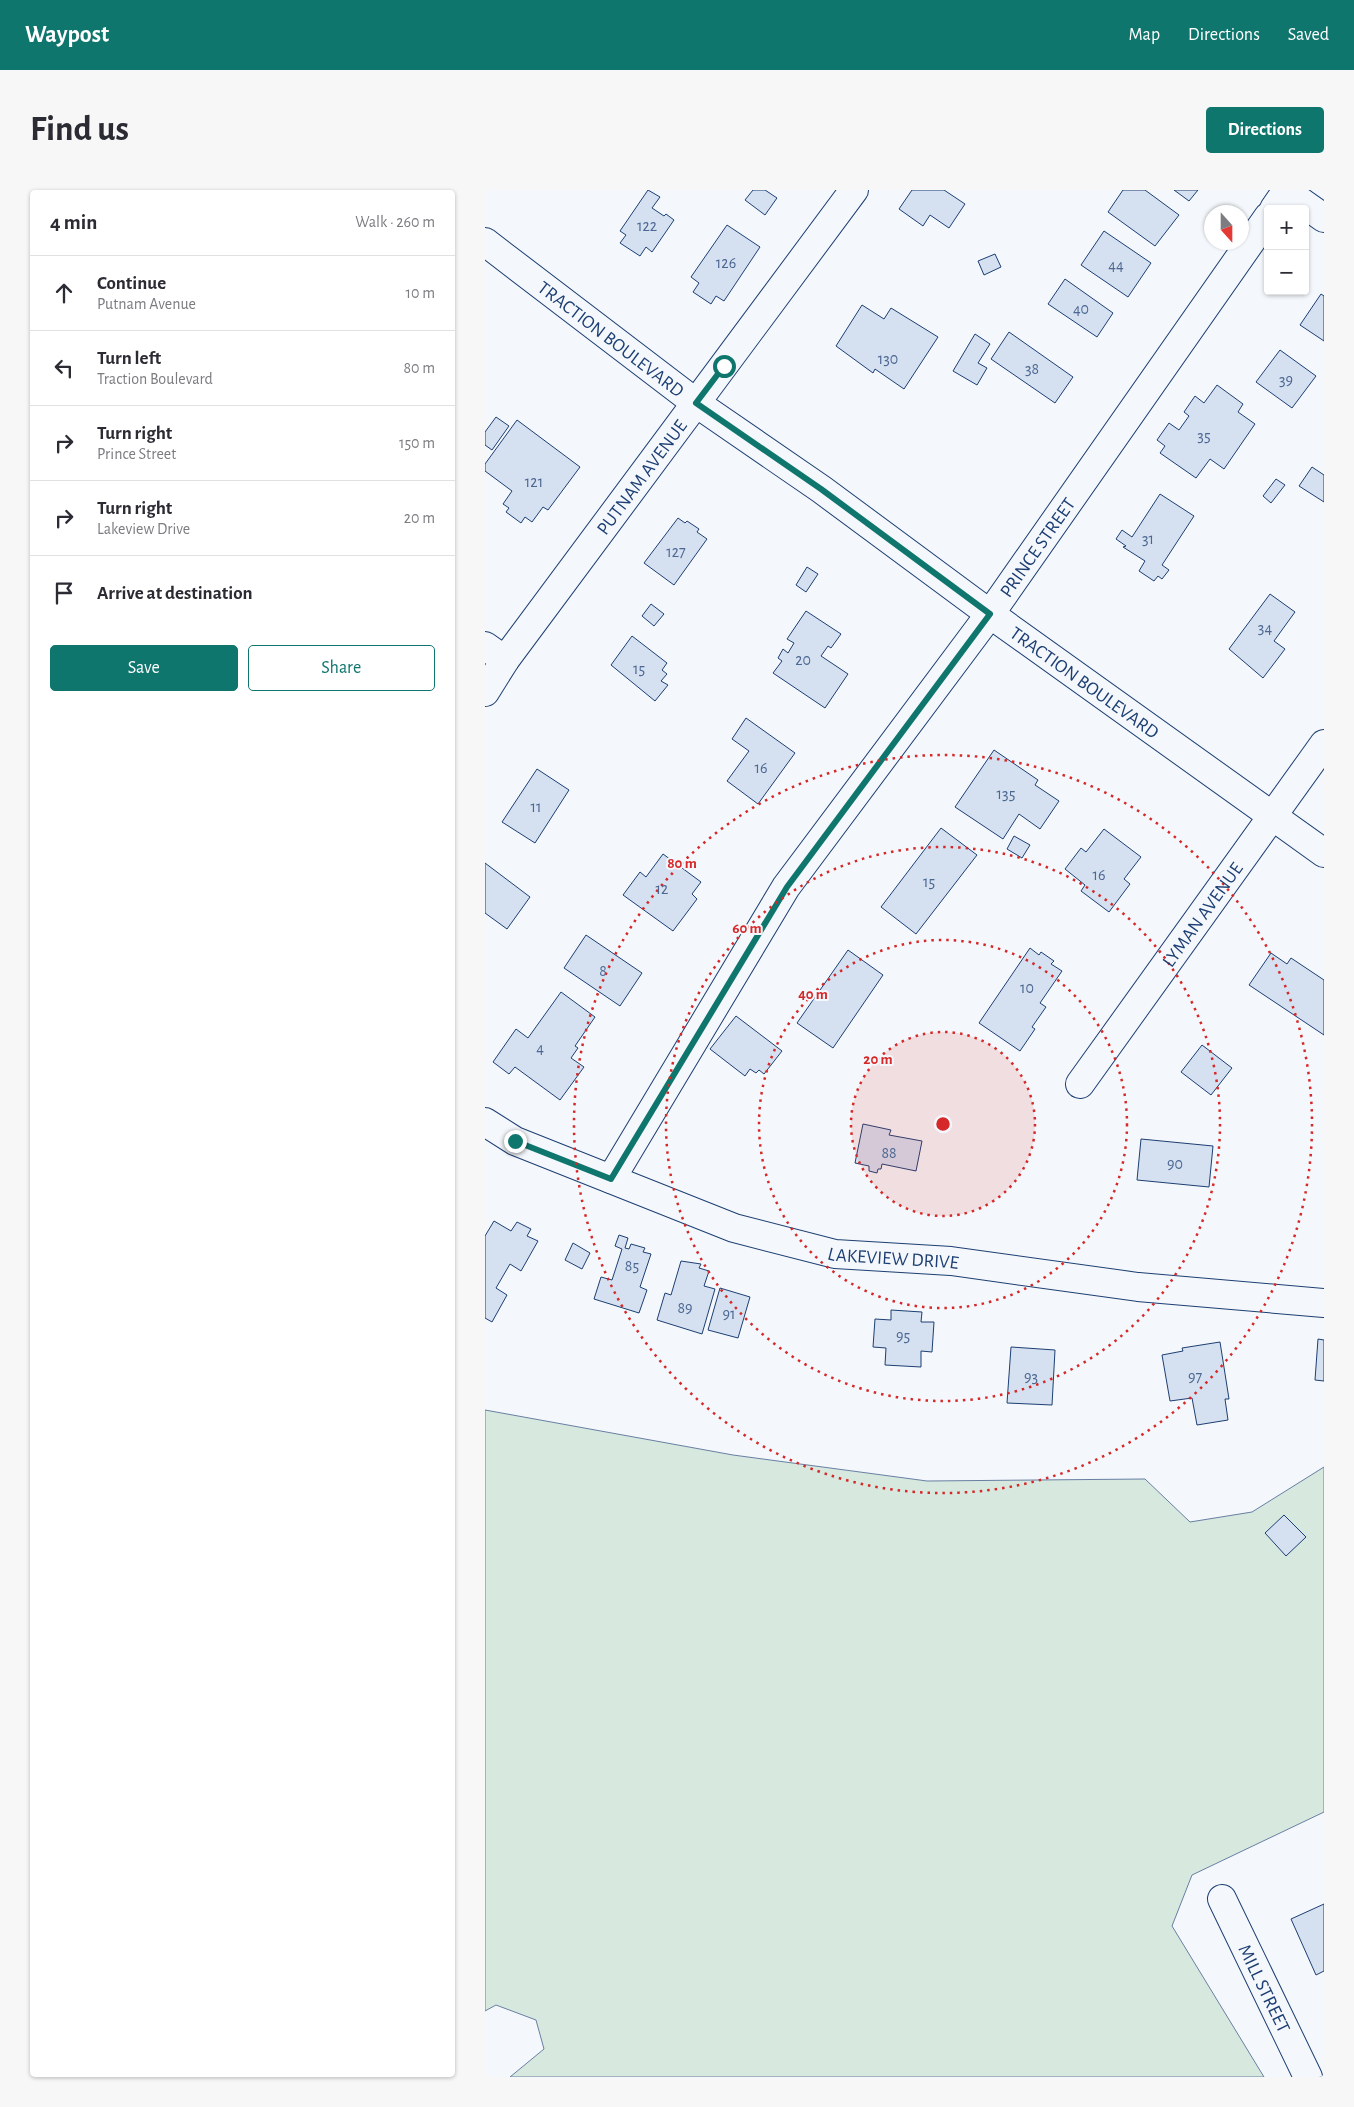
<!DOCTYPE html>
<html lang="en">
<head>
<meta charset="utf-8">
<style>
	body { margin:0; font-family:"Alegreya Sans",sans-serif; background:#f7f7f7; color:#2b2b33 }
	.controls { position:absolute; right:15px; top:15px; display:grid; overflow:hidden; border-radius:5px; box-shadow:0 1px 4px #0004 }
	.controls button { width:45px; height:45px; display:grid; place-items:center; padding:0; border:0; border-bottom:1px solid #e1e1e2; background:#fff; color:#2b2b33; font:25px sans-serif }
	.compass { position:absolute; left:719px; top:15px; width:45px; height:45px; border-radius:50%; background:#fff; box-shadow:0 1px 4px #0004; rotate:159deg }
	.stop { position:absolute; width:15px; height:15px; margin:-11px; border:4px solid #0f766e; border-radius:50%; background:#fff }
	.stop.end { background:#0f766e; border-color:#fff; box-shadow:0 1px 5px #0008 }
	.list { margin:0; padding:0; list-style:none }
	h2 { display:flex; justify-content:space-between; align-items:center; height:65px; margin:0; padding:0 20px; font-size:21px }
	h2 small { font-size:16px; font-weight:400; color:#7c7c81 }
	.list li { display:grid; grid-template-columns:32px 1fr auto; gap:15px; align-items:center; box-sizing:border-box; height:75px; padding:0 20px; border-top:1px solid #e1e1e2 }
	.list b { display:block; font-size:19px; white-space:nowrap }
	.list p { margin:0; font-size:16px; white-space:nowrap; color:#7c7c81 }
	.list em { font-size:16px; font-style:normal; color:#7c7c81 }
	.actions { display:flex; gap:10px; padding:15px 20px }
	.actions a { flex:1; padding:11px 0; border:1px solid #0f766e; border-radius:5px; text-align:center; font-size:18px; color:#0f766e }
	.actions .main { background:#0f766e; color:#fff }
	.icon { flex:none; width:28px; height:28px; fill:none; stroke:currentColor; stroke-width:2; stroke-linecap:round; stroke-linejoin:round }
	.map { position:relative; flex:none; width:839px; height:1887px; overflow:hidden; border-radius:5px }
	header { display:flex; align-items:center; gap:30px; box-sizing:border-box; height:70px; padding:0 25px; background:#0f766e; color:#fff }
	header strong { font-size:24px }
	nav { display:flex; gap:28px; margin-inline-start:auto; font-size:18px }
	.intro { display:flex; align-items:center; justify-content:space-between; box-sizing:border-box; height:120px; padding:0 30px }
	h1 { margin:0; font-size:35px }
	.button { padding:12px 22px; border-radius:5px; background:#0f766e; color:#fff; font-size:18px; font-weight:700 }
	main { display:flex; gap:30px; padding:0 30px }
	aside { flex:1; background:#fff; border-radius:5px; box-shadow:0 1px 4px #0004 }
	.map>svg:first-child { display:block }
	.green { fill:#d7e8df; stroke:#687fa3 }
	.building { fill:#d5e0f0; stroke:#1d3f73 }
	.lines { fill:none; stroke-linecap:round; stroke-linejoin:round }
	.minor-casing { stroke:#1d3f73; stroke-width:30 }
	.tertiary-casing { stroke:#1d3f73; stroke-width:30 }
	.minor { stroke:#f4f7fb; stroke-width:28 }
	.tertiary { stroke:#f4f7fb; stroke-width:28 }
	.route { stroke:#0f766e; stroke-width:6 }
	.ring { fill:none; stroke:#d62828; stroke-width:2.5; stroke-dasharray:2.5 5 }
	.labels { text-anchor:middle; stroke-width:4; stroke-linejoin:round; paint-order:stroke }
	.number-label { font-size:16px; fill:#4b6792 }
	.street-label { font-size:19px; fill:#1d3f73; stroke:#f4f7fb }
	.centre { fill:#d62828; stroke:#f4f7fb; stroke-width:2.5 }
	.ring-label { font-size:15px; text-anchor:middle; font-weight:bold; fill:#d62828; stroke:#f4f7fb; stroke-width:4; stroke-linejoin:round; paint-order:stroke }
</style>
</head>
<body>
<header>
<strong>Waypost</strong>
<nav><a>Map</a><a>Directions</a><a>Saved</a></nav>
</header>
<div class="intro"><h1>Find us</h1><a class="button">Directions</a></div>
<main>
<aside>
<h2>4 min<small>Walk · 260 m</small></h2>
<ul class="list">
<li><svg class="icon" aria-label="ahead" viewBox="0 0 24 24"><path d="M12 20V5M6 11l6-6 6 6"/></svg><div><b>Continue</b><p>Putnam Avenue</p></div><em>10 m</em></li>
<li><svg class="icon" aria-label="left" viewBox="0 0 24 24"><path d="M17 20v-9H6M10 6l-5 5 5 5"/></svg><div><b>Turn left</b><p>Traction Boulevard</p></div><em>80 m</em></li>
<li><svg class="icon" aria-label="right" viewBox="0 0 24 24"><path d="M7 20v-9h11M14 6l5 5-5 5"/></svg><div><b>Turn right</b><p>Prince Street</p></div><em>150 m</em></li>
<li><svg class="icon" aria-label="right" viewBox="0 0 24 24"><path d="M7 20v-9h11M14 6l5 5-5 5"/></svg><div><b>Turn right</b><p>Lakeview Drive</p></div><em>20 m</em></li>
<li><svg class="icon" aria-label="arrive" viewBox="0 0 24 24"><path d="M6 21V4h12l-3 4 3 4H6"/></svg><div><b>Arrive at destination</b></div></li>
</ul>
<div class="actions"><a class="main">Save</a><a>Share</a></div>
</aside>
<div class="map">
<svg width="839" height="1887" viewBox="0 0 839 1887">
	<rect width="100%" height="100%" fill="#f4f7fb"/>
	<!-- green -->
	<path class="green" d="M0,1220l248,45 194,26 218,-2 45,43 62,-10 72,-45v345l-132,63 -20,51 92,151h-754l34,-28 -8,-29 -40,-15 -11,6z"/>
	<!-- building -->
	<g class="building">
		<path d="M163,0l12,7 -8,11 12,8 2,-2 8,6 -22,32 -6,-5 -6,9 -20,-13 6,-8 -6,-4z"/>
		<path d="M268,0h12l12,8 -12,17 -20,-15z"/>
		<path d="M427,0h32l21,14 -16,24 -19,-13 -7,11 -24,-17z"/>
		<path d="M638,0h22l34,25 -24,31 -47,-34z"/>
		<path d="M689,0h24l-9,11z"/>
		<path d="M242,35l33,22 -36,54 -8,-5 -5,8 -18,-12 6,-9 -8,-6z"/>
		<path d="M619,41l47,32 -23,34 -47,-32z"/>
		<path d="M510,64l6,13 -17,8 -6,-14z"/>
		<path d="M580,89l48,34 -16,24 -49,-33z"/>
		<path d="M836,104l3,2v45l-24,-16z"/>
		<path d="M377,115l22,14 7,-11 47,29 -34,52 -29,-20 -2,4 -37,-27z"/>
		<path d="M524,142l64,45 -18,26 -64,-44z"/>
		<path d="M490,144l15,10 -12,19 9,5 -10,17 -24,-14z"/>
		<path d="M795,160l36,26 -24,32 -36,-26z"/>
		<path d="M732,195l26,19 -5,8 17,12 -31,45 -14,-10 -14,19 -36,-25 5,-7 -8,-6 12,-17 10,7 10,-14 -5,-4 11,-16 9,7z"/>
		<path d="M11,227l13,9 -17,24 -7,-5v-13z"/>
		<path d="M32,230l63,47 -32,43 -5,-3 -11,15 -7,-5 -4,6 -15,-11 3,-4 -6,-4 9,-13 -27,-20v-7z"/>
		<path d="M827,277l12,8v27l-25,-16z"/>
		<path d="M791,289l9,6 -14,18 -8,-7z"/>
		<path d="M675,304l34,22 -32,49 7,5 -7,9 -4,-3 -4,5 -15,-10 6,-10 -22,-14 3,-1 -10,-7 6,-9 10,7z"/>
		<path d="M193,328l7,5 2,-2 12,8 -2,3 10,7 -33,46 -30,-22z"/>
		<path d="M322,377l11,7 -12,18 -10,-7z"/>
		<path d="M785,404l25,18 -21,29 11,8 -22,29 -34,-29z"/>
		<path d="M166,414l13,10 -10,12 -12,-10z"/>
		<path d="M321,421l35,23 -10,14 -3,-2 -7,10 27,18 -23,34 -52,-35 9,-12 -4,-3 5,-9 5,4 6,-10 -7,-4z"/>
		<path d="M147,446l35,27 -5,7 5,4 -6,7 7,4 -13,16 -44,-36z"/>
		<path d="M261,528l49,35 -37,51 -31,-23 22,-30 -17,-12z"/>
		<path d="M509,560l44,30 -3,5 24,16 -19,28 -21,-15 -16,25 -48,-32z"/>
		<path d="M52,579l32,21 -34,53 -33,-21z"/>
		<path d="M456,638l36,27 -61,79 -35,-27z"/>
		<path d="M619,639l37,28 -17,22 6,5 -21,28 -28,-21 4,-6 -20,-16 16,-21 5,4z"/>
		<path d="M529,646l16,9 -8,13 -15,-9z"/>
		<path d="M178,664l38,28 -9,12 5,5 -24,32 -50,-36 17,-23 6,5z"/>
		<path d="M0,673l45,34 -23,32 -22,-16z"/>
		<path d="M101,745l56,38 -22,33 -56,-38z"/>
		<path d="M545,758l9,7 2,-3 13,9 -3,3 11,7 -22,32 6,4 -14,20 3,2 -15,22 -41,-28z"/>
		<path d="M363,760l35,25 -50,73 -36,-25z"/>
		<path d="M786,763l16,11 4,-6 33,22v55l-75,-50z"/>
		<path d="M76,802l34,25 -20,29 3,2 -7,10 13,9 -24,33 -45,-33 -6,7 -16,-12 23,-33 12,9z"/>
		<path d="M251,826l46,35 -18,23 -5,-4 -3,3 -6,-4 -5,7 -35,-27z"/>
		<path d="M717,855l30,23 -21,27 -30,-23z"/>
		<path d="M378,934l28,6 -2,5 33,6 -6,30 -34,-7 -1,5h-3l-1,4 -8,-2v-5l-14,-3z"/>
		<path d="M656,949l72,7 -4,41 -72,-7z"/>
		<path d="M9,1031l17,10 6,-9 14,7 -4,7 11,5 -17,30 -11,-7 -14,24 11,7 -15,27 -7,-4v-82z"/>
		<path d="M134,1045l9,3 -3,10 4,1 2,-5 14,4 -2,4 8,2 -11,33 7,3 -8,23 -45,-14 7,-22 11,3 10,-31 -7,-3z"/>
		<path d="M88,1053l17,10 -8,16 -17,-9z"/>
		<path d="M196,1071l20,3 -2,4 10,3 -5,15 11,3 -13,45 -45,-14 8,-27 6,2z"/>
		<path d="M235,1098l30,9 -12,41 -30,-8z"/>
		<path d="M406,1120l31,2 -1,10h13l-2,30 -11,-1v16l-36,-2 1,-17 -13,-1 2,-28 16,1z"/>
		<path d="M833,1149l6,1v41l-9,-1z"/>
		<path d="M735,1152l9,57h-4l3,21 -31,5 -5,-27 -22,3 -8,-46 21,-4 -1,-3z"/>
		<path d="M526,1157l44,3 -3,55 -45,-2z"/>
		<path d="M799,1325l22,22 -20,19 -21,-23z"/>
		<path d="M839,1714v67l-8,4 -25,-56z"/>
	</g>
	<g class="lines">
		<!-- minor casing -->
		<g class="minor-casing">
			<g id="minor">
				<path d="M799,0l40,28"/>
				<path d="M0,456l20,14"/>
				<path id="s1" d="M0,502l20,-32 349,-470"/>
				<path id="s2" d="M595,894l244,-340"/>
				<path id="s3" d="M0,932l30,19 219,87 101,26 116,7 187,26 186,16"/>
				<path id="s4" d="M126,989l175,-292 204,-273 334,239"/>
				<path id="s5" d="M737,1709l86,178"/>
			</g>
		</g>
		<!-- tertiary casing -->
		<g class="tertiary-casing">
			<g id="tertiary">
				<path d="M789,19l13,-19"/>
				<path id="s6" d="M0,52l211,161 125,86 169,125 278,-397"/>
			</g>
		</g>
		<!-- minor -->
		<use href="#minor" class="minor"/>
		<!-- tertiary -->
		<use href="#tertiary" class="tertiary"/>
	</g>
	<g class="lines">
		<!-- route -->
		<path class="route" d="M30,951l96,38 176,-292 203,-273 -169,-125 -125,-86 28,-37"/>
	</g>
	<!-- distance rings -->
	<circle cx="458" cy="934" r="92" fill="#d62828" fill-opacity=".12"/>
	<g class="ring">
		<circle cx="458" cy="934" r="92"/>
		<circle cx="458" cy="934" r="184"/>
		<circle cx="458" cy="934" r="277"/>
		<circle cx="458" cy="934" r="369"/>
	</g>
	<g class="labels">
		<!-- number labels -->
		<g class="number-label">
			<text x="162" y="41">122</text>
			<text x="241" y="78">126</text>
			<text x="631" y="80">44</text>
			<text x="596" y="124">40</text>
			<text x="403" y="174">130</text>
			<text x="547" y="184">38</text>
			<text x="801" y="195">39</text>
			<text x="719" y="251">35</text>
			<text x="49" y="297">121</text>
			<text x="663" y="354">31</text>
			<text x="191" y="367">127</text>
			<text x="780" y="443">34</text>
			<text x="318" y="475">20</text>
			<text x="154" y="484">15</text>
			<text x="276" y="583">16</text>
			<text x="521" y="609">135</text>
			<text x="51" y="622">11</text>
			<text x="614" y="690">16</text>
			<text x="444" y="697">15</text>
			<text x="177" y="704">12</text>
			<text x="118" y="786">8</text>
			<text x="542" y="803">10</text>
			<text x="55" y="863">4</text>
			<text x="404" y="968">88</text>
			<text x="690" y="979">90</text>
			<text x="147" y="1081">85</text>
			<text x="200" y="1123">89</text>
			<text x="244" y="1129">91</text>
			<text x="418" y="1151">95</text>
			<text x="546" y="1192">93</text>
			<text x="710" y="1192">97</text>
		</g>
		<!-- street labels -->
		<g class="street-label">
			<text dy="7" stroke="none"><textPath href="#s6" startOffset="159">TRACTION BOULEVARD</textPath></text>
			<text dy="7" stroke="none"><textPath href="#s1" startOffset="266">PUTNAM AVENUE</textPath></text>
			<text dy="7" stroke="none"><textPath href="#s6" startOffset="709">PRINCE STREET</textPath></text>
			<text dy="7" stroke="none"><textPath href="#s4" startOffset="798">TRACTION BOULEVARD</textPath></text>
			<text dy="7" stroke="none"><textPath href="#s2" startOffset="209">LYMAN AVENUE</textPath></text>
			<text dy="7" stroke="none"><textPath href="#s3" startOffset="434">LAKEVIEW DRIVE</textPath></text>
			<text dy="7" stroke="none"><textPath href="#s5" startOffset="99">MILL STREET</textPath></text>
		</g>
	</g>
	<circle cx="458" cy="934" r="8" class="centre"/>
	<g class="ring-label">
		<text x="197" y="678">80 m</text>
		<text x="262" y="743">60 m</text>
		<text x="328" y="809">40 m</text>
		<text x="393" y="874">20 m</text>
	</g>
</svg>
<div class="controls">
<button>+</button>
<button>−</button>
</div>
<svg class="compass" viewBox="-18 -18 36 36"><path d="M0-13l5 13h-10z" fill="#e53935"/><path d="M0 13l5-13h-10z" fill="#7c7c81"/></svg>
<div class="stop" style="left:239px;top:176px"></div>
<div class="stop end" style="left:30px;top:951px"></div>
</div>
</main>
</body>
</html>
